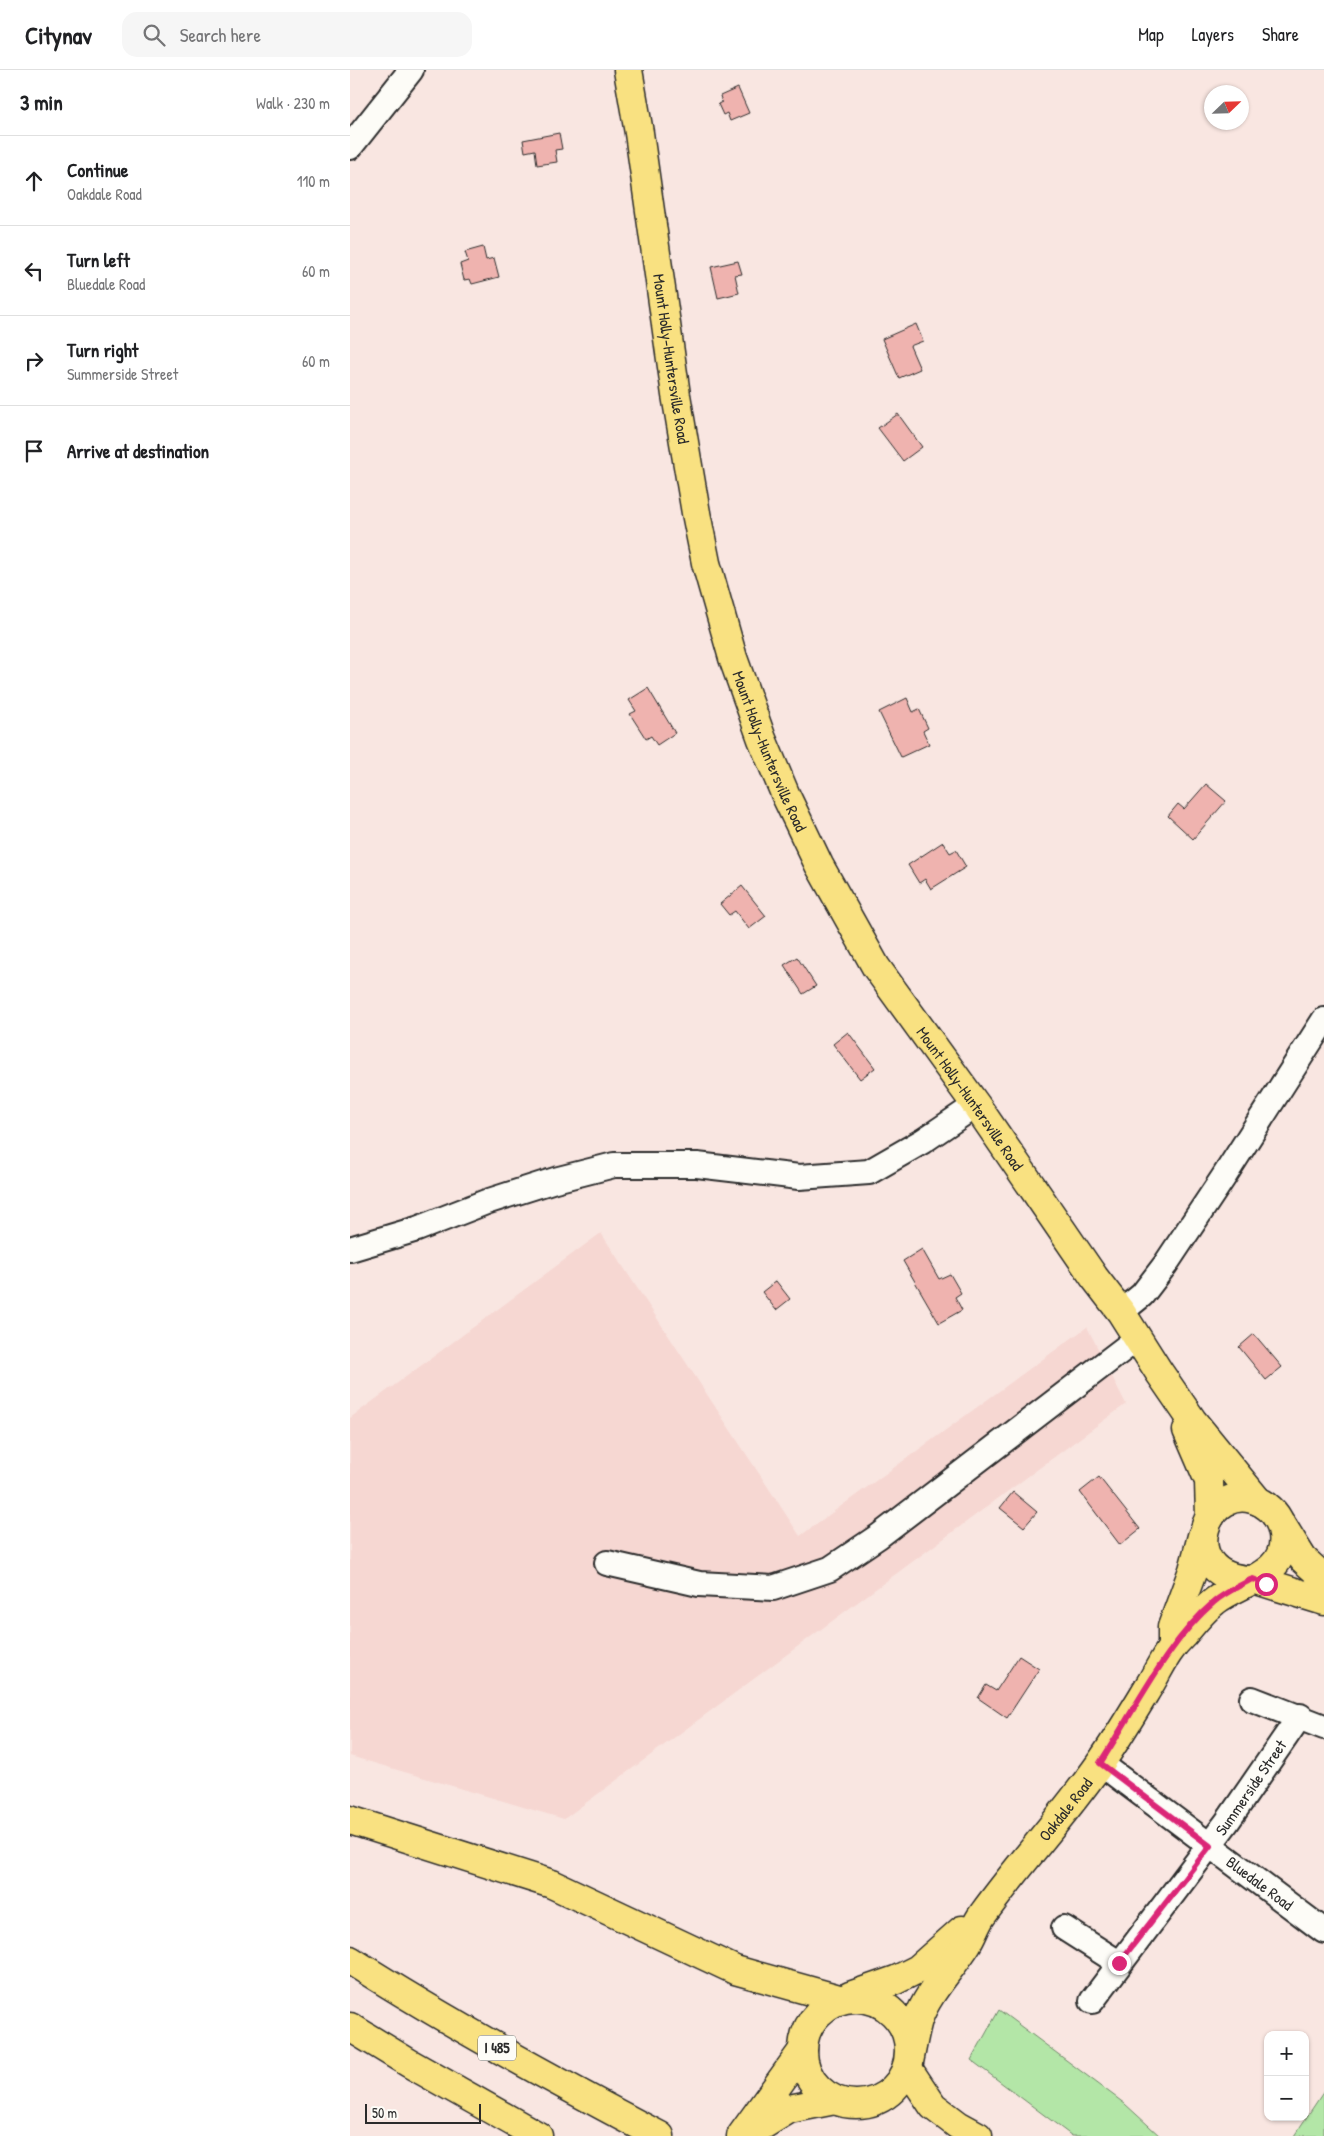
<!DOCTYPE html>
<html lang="en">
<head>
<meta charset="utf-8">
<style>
	body { margin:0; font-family:"Patrick Hand",sans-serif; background:#f6f6f6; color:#202124 }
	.controls { position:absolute; right:15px; bottom:15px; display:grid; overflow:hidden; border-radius:10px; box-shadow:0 1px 4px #0004 }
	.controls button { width:45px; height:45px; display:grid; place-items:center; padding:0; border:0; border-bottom:1px solid #e0e0e0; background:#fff; color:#202124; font:25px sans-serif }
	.compass { position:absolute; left:854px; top:15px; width:45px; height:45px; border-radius:50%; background:#fff; box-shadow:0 1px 4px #0004; rotate:67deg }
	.scale { position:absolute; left:15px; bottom:12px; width:116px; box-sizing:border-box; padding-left:5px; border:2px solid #2b2b2b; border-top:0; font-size:14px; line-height:18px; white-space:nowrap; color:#2b2b2b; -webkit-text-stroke:4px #fdfcf7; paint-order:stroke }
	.stop { position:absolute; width:15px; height:15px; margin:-11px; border:4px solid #db2777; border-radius:50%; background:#fff }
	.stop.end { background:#db2777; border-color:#fff; box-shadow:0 1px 5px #0008 }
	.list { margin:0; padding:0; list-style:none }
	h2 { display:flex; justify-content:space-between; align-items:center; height:65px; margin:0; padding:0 20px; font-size:21px }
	h2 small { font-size:16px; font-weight:400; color:#757577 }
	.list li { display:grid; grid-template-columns:32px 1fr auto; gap:15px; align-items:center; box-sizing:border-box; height:90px; padding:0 20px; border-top:1px solid #e0e0e0 }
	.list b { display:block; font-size:19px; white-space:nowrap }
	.list p { margin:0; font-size:16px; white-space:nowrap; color:#757577 }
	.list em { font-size:16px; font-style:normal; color:#757577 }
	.icon { flex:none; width:28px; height:28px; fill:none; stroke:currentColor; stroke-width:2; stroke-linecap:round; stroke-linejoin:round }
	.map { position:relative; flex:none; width:974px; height:2066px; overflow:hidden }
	header { display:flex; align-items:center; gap:30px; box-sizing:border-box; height:70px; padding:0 25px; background:#fff; border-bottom:1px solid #e0e0e0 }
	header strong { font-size:24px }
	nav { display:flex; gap:28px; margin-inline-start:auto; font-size:18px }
	.search { width:350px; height:45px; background:#f6f6f6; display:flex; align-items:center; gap:12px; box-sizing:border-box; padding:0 18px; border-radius:15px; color:#757577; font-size:19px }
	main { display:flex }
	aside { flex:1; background:#fff }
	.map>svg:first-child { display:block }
	.built { fill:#f6d7d2 }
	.green { fill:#b3e6a7; stroke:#6f8869 }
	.building { fill:#efb3af; stroke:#2b2b2b }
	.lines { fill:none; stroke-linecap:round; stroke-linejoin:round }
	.minor-casing { stroke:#2b2b2b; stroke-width:28 }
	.major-casing { stroke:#2b2b2b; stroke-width:31 }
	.highway-casing { stroke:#2b2b2b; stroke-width:31 }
	.minor { stroke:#fdfcf7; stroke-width:24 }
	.major { stroke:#f9e181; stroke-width:28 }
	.highway { stroke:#f9e181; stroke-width:28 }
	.route { stroke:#db2777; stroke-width:6 }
	.labels { text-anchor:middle; stroke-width:4; stroke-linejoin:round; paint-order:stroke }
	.shield { fill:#fdfcf7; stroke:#6a6a68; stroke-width:1 }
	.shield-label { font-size:15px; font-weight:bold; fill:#2b2b2b }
	.street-label { font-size:16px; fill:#2b2b2b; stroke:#fdfcf7 }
</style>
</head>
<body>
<header>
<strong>Citynav</strong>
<div class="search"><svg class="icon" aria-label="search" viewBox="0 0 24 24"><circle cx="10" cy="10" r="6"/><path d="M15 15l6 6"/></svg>Search here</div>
<nav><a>Map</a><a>Layers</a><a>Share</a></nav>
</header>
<main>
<aside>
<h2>3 min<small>Walk · 230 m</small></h2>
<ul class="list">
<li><svg class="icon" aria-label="ahead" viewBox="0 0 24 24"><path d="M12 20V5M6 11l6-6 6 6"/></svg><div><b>Continue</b><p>Oakdale Road</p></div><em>110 m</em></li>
<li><svg class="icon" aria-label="left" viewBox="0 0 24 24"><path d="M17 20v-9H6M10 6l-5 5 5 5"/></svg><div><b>Turn left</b><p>Bluedale Road</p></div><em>60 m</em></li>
<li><svg class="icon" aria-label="right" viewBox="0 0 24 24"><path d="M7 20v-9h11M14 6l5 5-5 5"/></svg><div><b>Turn right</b><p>Summerside Street</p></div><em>60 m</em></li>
<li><svg class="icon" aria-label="arrive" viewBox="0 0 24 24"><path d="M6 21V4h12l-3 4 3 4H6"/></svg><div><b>Arrive at destination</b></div></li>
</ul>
</aside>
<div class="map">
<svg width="974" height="2066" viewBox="0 0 974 2066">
	<rect width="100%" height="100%" fill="#f9e6e1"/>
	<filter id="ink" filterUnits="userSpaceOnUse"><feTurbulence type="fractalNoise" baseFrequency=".02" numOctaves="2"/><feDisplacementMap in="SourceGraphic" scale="10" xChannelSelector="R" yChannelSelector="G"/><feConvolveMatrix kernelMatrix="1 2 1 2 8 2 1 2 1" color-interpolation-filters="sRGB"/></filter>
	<g filter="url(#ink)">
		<!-- built -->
		<path class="built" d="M251,1163l199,303 287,-209 39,77 -562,415 -214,-63v-338z"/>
		<!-- green -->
		<g class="green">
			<path d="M649,1940l126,94 35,32h-88l-101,-76z"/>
			<path d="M974,2021v45h-30z"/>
		</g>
		<!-- building -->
		<g class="building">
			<path d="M388,18l11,25 -19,8 -3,-8 -4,2 -5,-11 4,-2 -2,-6z"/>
			<path d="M209,63l3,16 -7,1 2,12 -20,3 -2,-15 -10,2 -2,-12z"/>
			<path d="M133,177l3,13 8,-2 5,19 -27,7 -2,-5 -6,1 -4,-16 8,-3 -3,-9z"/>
			<path d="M388,191l4,13 -7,1 4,18 -21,5 -7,-31z"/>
			<path d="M566,254l7,17 -13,5 10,23 -21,9 -17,-39z"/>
			<path d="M548,344l24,33 -19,14 -25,-33z"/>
			<path d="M298,618l27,45 -18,12 -6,-9 -5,3 -16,-25 6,-3 -7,-11z"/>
			<path d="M557,628l6,14 6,-3 9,19 -5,3 6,13 -28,13 -22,-45z"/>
			<path d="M856,714l20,17 -33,38 -25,-23 10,-12 6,5z"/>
			<path d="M593,772l7,11 6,-3 10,17 -35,22 -6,-10 -6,4 -11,-18z"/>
			<path d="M392,816l24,30 -17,13 -14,-18 -6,4 -9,-11z"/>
			<path d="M447,887l19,29 -13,8 -19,-29z"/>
			<path d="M498,962l27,36 -15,11 -27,-35z"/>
			<path d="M572,1179l17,30 11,-5 11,19 -6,4 7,13 -23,13 -36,-62z"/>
			<path d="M426,1211l14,18 -14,11 -14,-18z"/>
			<path d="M904,1264l28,33 -16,13 -27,-33z"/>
			<path d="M749,1407l41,52 -20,16 -40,-53z"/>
			<path d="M663,1422l24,20 -13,15 -24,-19z"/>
			<path d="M669,1586l20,13 -32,49 -29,-20 8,-13 10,6z"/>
		</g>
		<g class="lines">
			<!-- minor casing -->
			<g class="minor-casing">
				<g id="minor">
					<path d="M0,77l61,-77"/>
					<path d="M0,1179l67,-20 69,-27 69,-22 59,-15h83l102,12 70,-5 54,-31 53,-36"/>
					<path d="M771,1242l21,-17 23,-30 58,-87 101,-158"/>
					<path d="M257,1493l92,21 74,4 57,-19 49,-33 259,-198"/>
					<path d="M902,1629l72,28"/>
					<path id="s1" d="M750,1693l224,168"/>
					<path d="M714,1858l55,35"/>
					<path id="s2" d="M742,1931l135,-179 73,-106"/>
				</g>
			</g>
			<!-- major casing -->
			<g class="major-casing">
				<g id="major">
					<path id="s3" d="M278,0l11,63 37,262 20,118 10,50 27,95 29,81 24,57 33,69 57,102 100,138 118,172 27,35 38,60 33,48 66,81"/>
					<path d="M837,1360l22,51 1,36"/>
					<path d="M932,1455l21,34 21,19"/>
					<path d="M903,1509l71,22"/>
					<path d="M822,1575v-18l21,-57 9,-34"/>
					<path d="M500,1926l46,-16 22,-11 44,-39"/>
					<circle cx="506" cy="1981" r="53"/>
					<path id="s4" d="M559,1992c3,-14 5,-28 9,-42 9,-27 34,-52 49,-76 6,-9 9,-21 16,-30 37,-51 80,-98 116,-149 19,-27 36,-56 53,-84 9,-16 17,-33 31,-46 10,-12 20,-25 32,-34 25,-20 74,-26 68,-67 -2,-13 -9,-24 -21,-31 -55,-30 -93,73 -12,77"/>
					<path d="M400,2063l39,-24 46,-9"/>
					<path d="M391,2066l62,-86"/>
				</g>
			</g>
			<!-- highway casing -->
			<g class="highway-casing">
				<g id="highway">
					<path d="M0,1750l202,64 183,86 104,29"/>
					<path d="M0,1890c100,64 205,121 310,176"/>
					<path d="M0,1957l59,36 129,73"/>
					<path d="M557,1997l26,39 25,19 20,11"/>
				</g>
			</g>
			<!-- minor -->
			<use href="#minor" class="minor"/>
			<!-- major -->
			<use href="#major" class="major"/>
			<!-- highway -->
			<use href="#highway" class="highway"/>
		</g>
	</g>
	<g class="lines" filter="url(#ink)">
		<!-- route -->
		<path class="route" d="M769,1893l91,-117 -110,-83c35,-53 66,-120 114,-161 10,-9 24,-15 36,-22l3,-1 13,5"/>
	</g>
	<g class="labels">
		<!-- shield labels -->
		<rect class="shield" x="128" y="1965.5" width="38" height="25" rx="4"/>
		<g class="shield-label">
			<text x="147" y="1983">I 485</text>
		</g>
		<!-- street labels -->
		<g class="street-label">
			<text dy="6" stroke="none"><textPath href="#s3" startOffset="292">Mount Holly-Huntersville Road</textPath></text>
			<text dy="6" stroke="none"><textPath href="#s3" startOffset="698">Mount Holly-Huntersville Road</textPath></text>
			<text dy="6" stroke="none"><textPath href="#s3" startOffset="1101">Mount Holly-Huntersville Road</textPath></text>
			<text dy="6" stroke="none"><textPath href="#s2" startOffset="266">Summerside Street</textPath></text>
			<text dy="6" stroke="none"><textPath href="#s4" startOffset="301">Oakdale Road</textPath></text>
			<text dy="6" stroke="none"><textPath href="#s1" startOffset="200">Bluedale Road</textPath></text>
		</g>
	</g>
</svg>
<div class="controls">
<button>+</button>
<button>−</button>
</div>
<svg class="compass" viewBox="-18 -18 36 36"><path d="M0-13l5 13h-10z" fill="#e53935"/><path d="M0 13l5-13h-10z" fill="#757577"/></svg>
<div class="scale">50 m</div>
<div class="stop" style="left:916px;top:1514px"></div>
<div class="stop end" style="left:769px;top:1893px"></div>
</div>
</main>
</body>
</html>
